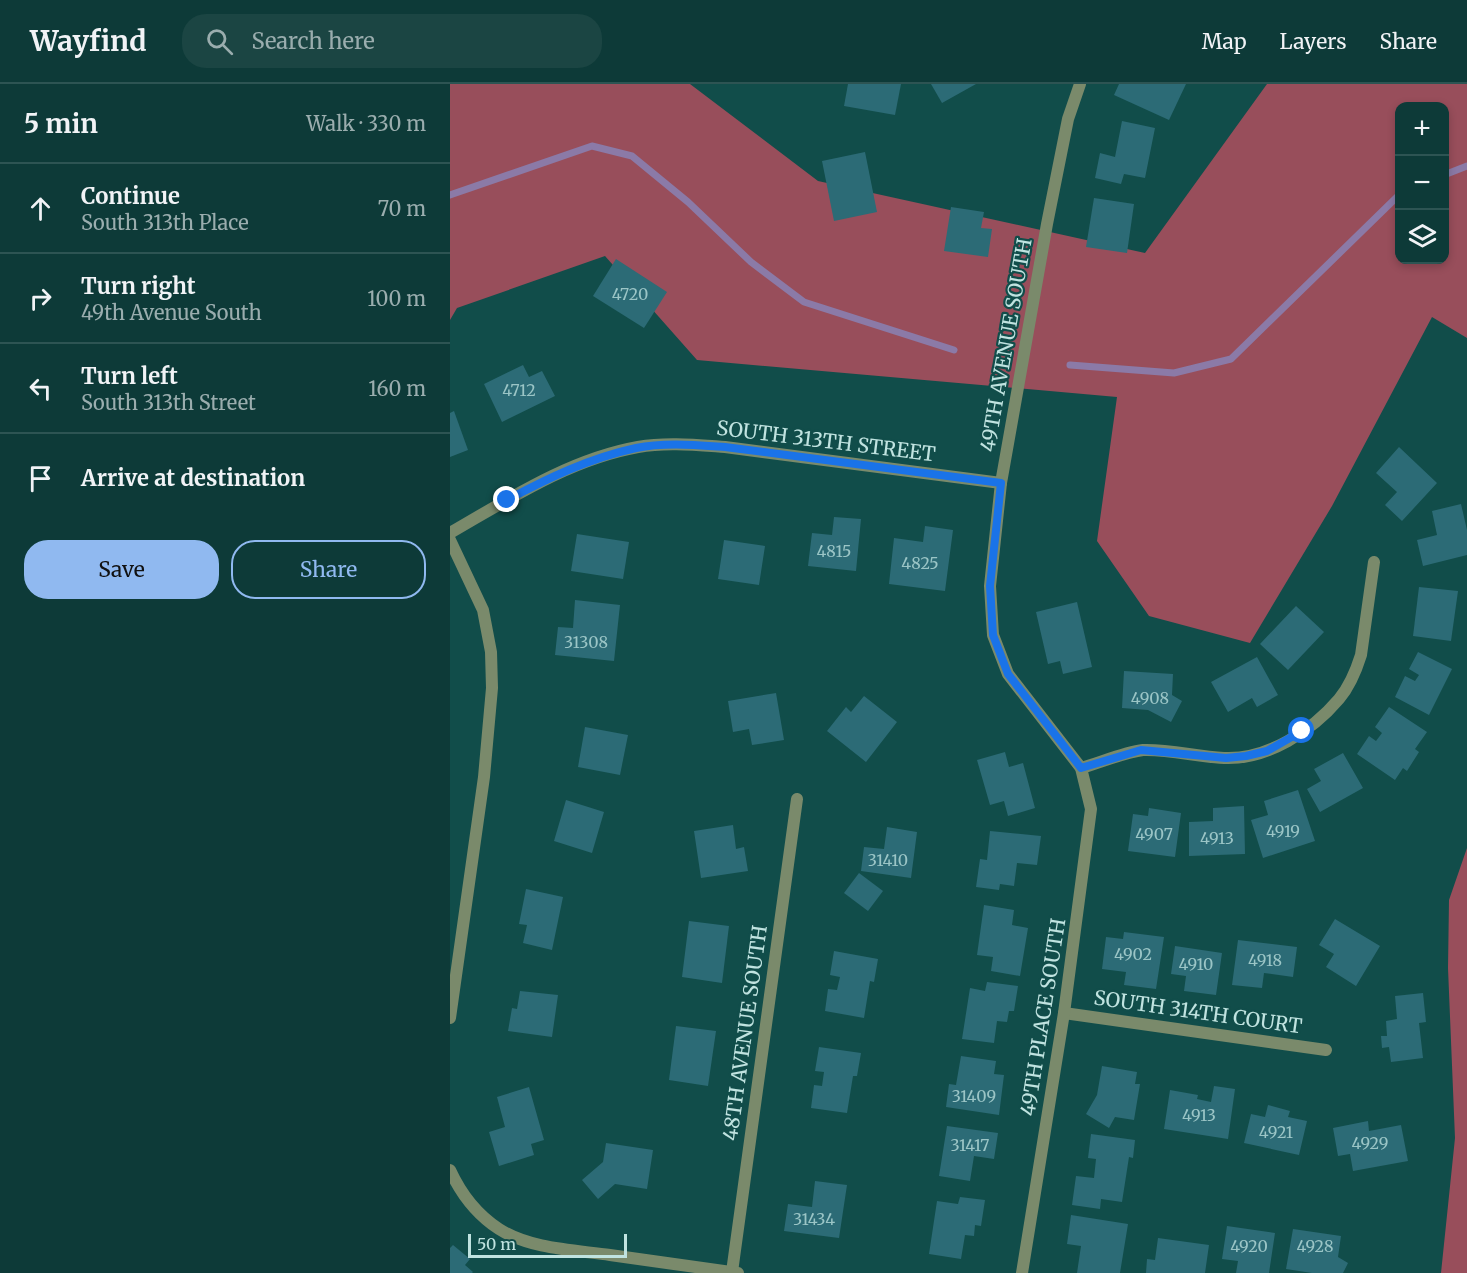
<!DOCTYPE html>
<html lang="en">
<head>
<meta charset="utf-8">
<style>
	body { margin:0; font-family:Merriweather,serif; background:#1b4543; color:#f1f3f6 }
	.controls { position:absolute; right:18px; top:18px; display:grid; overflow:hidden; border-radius:12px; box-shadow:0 3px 9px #0003 }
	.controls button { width:54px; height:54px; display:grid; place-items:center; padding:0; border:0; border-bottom:2px solid #2d5453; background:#0d3a38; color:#f1f3f6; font:30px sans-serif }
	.scale { position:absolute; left:18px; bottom:15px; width:159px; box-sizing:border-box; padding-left:6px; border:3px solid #c0e3e0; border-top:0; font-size:16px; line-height:21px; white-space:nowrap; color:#c0e3e0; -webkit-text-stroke:4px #114d4a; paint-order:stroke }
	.stop { position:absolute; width:18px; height:18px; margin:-14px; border:4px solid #1a73e8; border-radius:50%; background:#fff }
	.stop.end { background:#1a73e8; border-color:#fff; box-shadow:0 2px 6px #0008 }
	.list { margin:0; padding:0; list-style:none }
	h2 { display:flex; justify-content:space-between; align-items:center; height:78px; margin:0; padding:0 24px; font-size:26px }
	h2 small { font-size:20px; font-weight:400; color:#9aadae }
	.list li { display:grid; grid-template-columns:39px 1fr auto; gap:18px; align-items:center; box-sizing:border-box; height:90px; padding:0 24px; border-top:2px solid #2d5453 }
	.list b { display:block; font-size:22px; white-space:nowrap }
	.list p { margin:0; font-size:20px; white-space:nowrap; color:#9aadae }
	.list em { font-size:20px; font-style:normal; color:#9aadae }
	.actions { display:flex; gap:12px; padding:18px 24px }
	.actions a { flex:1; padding:14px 0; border:2px solid #90b9f0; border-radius:24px; text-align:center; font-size:21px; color:#90b9f0 }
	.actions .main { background:#90b9f0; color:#111 }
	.icon { flex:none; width:33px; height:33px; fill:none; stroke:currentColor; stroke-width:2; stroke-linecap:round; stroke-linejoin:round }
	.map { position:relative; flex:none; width:1017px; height:1189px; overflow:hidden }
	header { display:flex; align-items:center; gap:36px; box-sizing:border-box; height:84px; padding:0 30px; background:#0d3a38; border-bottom:2px solid #2d5453 }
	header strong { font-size:28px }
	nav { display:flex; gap:33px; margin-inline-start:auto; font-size:21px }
	.search { width:420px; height:54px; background:#1b4543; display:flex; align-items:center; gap:15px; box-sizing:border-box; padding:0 21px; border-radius:24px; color:#9aadae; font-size:22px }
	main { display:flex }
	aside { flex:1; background:#0d3a38 }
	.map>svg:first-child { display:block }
	.green { fill:#984e5b; fill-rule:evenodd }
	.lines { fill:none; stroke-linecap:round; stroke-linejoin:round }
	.stream { stroke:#8b7aa7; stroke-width:7 }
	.building { fill:#2c6b76 }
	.minor { stroke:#7a8a6b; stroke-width:12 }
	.route { stroke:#1a73e8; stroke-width:8 }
	.labels { text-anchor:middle; stroke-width:4.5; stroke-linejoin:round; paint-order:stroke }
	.number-label { font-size:16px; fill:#9bc5c6 }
	.street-label { font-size:20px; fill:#c0e3e0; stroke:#114d4a }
</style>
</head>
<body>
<header>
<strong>Wayfind</strong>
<div class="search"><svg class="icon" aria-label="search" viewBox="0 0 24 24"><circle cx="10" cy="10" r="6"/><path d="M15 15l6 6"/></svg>Search here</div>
<nav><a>Map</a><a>Layers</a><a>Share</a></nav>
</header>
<main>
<aside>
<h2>5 min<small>Walk · 330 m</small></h2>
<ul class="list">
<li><svg class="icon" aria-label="ahead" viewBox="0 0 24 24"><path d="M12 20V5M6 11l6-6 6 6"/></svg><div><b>Continue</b><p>South 313th Place</p></div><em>70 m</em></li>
<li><svg class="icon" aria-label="right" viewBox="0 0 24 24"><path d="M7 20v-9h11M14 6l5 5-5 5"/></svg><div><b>Turn right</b><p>49th Avenue South</p></div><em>100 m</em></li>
<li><svg class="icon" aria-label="left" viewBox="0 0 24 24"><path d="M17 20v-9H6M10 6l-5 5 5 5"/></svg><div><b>Turn left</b><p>South 313th Street</p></div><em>160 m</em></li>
<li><svg class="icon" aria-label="arrive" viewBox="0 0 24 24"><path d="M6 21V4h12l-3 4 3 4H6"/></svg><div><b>Arrive at destination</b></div></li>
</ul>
<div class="actions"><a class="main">Save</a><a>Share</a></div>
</aside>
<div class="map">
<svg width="1017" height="1189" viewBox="0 0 1017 1189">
	<rect width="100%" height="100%" fill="#114d4a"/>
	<!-- green -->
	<g class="green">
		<path d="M0,0h240l128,97 327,72 122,-169h200v254l-35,-21 -100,189 -82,137 -101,-27 -52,-75 20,-144 -420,-37 -92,-104 -148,52 -7,12zM950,22h44v154h-44z"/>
		<path d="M1017,764v425h-26l14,-135 -7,-170 1,-68z"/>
	</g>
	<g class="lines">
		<!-- stream -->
		<g class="stream">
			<path d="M994,91l23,-9"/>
			<path d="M0,111l142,-49 40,10 56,46 63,60 53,40 150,48"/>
			<path d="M620,281l104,8 57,-14 169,-165"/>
		</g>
	</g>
	<!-- building -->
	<g class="building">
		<path d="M398,0h53l-6,31 -51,-9z"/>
		<path d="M481,0h45l-34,19z"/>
		<path d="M669,0h67l-17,36 -55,-25z"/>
		<path d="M672,37l33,7 -10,50 -21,-4 -3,10 -26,-6 5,-25 15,4z"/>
		<path d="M415,68l12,60 -43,9 -12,-60z"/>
		<path d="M644,114l40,6 -7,49 -41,-6z"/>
		<path d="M501,123l33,5 -3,16 11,1 -4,28 -44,-6z"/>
		<path d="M166,175l51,33 -23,36 -51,-32z"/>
		<path d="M73,281l6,12 13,-6 13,25 -53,26 -18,-38z"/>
		<path d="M4,327l14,39 -18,7v-44z"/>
		<path d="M949,363l38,36 -35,38 -17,-16 12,-13 -21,-19z"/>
		<path d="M1011,420l6,26v25l-44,11 -6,-26 20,-5 -5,-24z"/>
		<path d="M384,433l27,2 -5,52 -48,-5 4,-33 20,2z"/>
		<path d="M475,442l28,4 -8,61 -56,-7 5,-46 29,4z"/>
		<path d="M127,450l52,8 -6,37 -52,-8z"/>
		<path d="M274,456l41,6 -6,39 -41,-6z"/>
		<path d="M969,503l39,4 -7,50 -38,-5z"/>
		<path d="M125,516l45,5 -6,56 -59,-6 3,-28 15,1z"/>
		<path d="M627,518l15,65 -29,7 -3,-13 -12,3 -12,-52z"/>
		<path d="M846,522l28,26 -36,38 -28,-26z"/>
		<path d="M968,568l34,17 -23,46 -34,-18 10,-21 10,5 4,-6 -10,-6z"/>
		<path d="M807,573l21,38 -21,12 -5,-9 -24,14 -17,-30z"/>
		<path d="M674,587l49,3 -1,21 10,6 -11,21 -23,-12 -26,-2z"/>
		<path d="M326,609l8,47 -32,5 -3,-16 -16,3 -5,-31z"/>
		<path d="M414,612l33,26 -31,40 -39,-31 19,-24 5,5z"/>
		<path d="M939,623l38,25 -12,17 4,3 -12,19 -4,-3 -8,12 -38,-26 12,-18 7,5 6,-8 -7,-6z"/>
		<path d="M135,643l43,8 -8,40 -42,-8z"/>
		<path d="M555,668l4,15 14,-4 12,45 -27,8 -4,-15 -14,4 -13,-45z"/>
		<path d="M893,669l20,35 -43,24 -13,-23 14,-8 -7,-12z"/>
		<path d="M848,706l17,51 -52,17 -12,-38 17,-5 -4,-14z"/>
		<path d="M116,716l38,12 -12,41 -38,-12z"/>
		<path d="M794,722l1,48 -56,2v-34l24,-1v-13z"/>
		<path d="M699,724l32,5 -6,44 -47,-6 5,-37 15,2z"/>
		<path d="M283,741l3,24 8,-2 4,24 -47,7 -7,-47z"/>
		<path d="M437,743l30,5 -6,46 -50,-7 3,-24 20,2z"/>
		<path d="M540,747l51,5 -4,29 -20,-2 -3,23 -14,-2 -1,6 -23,-3 4,-28 7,1z"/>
		<path d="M409,789l24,18 -15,20 -24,-18z"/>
		<path d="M76,805l37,8 -11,53 -29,-7 4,-18 -8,-1z"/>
		<path d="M534,821l30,5 -2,15 16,3 -8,48 -29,-5 2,-14 -16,-2z"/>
		<path d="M885,835l45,27 -24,40 -30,-19 8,-13 -15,-9z"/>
		<path d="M239,837l40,5 -7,57 -40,-6z"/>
		<path d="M674,848l40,5 -8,52 -32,-4 2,-13 -24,-3 4,-32 17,2z"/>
		<path d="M788,856l59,7 -4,30 -29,-4 -2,15 -30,-3z"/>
		<path d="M725,862l47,7 -6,42 -32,-4 2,-15 -15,-2z"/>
		<path d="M384,867l44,8 -4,23 -4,-1 -6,37 -39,-7 3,-22 9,1 3,-13 -10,-2z"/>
		<path d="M537,898l31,4 -4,25h-5l-2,11 -10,-1 -3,22 -32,-4 8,-51 15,3z"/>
		<path d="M70,907l38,4 -6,42 -44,-6 4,-23 5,1z"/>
		<path d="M973,909l3,29 -7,1 4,35 -32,4 -2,-15 -7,1 -1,-12h6l-1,-15 11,-2 -2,-23z"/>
		<path d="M226,942l40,5 -8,55 -39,-6z"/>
		<path d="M369,963l42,6 -4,23h-4l-6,37 -36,-5 3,-23 8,1 2,-14 -9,-1z"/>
		<path d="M511,972l35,5 -2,13 10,1 -5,40 -53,-8 3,-23 7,1z"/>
		<path d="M652,982l35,6 -2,12h5l-6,36 -19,-3 -6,11 -23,-14 11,-19z"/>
		<path d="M764,1002l21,3 -7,50 -64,-10 6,-39 28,5 -1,4 14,3z"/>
		<path d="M79,1003l15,53 -13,4 3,11 -35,11 -10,-34 16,-5 -8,-30z"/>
		<path d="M818,1021l22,6 -2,6 19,4 -8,34 -55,-12 7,-29 14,3z"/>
		<path d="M918,1037l1,10 32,-6 7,36 -55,10 -3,-17 -12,2 -5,-28z"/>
		<path d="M497,1042l51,7 -4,26 -20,-3 -4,25 -31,-5z"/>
		<path d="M641,1050l44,6 -2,18 -4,-1 -7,45 -21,-3 -1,10 -28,-4 4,-29 18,2 2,-19 -8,-1z"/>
		<path d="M156,1059l47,7 -6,39 -32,-5 -17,15 -16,-19 21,-18z"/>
		<path d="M365,1097l32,4 -8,53 -55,-7 4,-27 24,3z"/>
		<path d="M510,1113l25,3 -4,26 -6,-1 -1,11 -9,-1 -4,24 -32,-5 8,-53 21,3z"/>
		<path d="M621,1131l57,9 -8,49h-43l4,-27 -14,-2z"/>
		<path d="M777,1142l48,7 -6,40h-33l2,-12 -16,-2z"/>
		<path d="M843,1145l48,7 -3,21 10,6 -5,10h-31l-26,-4z"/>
		<path d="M708,1154l51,7 -4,28h-59l1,-14 8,1z"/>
		<path d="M3,1161l17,14 -5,6 8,7 -1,1h-22v-25z"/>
	</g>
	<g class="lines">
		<!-- minor -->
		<g class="minor">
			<path d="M0,449c59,-34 120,-74 188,-86 28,-5 58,-2 87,0l276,36"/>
			<path d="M0,456l33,70 8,42 1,36 -8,89 -34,241"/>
			<path d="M631,684c18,-5 44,-16 62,-18 27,-1 54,7 81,8 43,2 88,-27 115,-59 11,-13 17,-28 22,-44l13,-93"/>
			<path d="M614,929l262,37"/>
			<path d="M0,1086c11,24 26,44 49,59 31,20 75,21 111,26 43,6 85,12 128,18"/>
			<path d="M282,1188l65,-473"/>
			<path d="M572,1189l42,-260 27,-204 -10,-41 -73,-94 -15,-39 -3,-49 11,-103 46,-259 21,-105 12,-35"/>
		</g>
	</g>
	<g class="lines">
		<!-- route -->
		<path class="route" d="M57,416c41,-22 83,-42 129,-52 29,-6 60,-3 89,-1l276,36 -11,103 3,49 15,39 73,94 60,-18 85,8 20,-2 21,-5 35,-20"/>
	</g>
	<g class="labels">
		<!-- number labels -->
		<g class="number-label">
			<text x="180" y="216">4720</text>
			<text x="69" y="312">4712</text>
			<text x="384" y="473">4815</text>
			<text x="470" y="485">4825</text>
			<text x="136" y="564">31308</text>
			<text x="700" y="620">4908</text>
			<text x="833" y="753">4919</text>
			<text x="704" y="756">4907</text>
			<text x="767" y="760">4913</text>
			<text x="438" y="782">31410</text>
			<text x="683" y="876">4902</text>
			<text x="815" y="882">4918</text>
			<text x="746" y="886">4910</text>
			<text x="524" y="1018">31409</text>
			<text x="749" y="1037">4913</text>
			<text x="826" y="1054">4921</text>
			<text x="920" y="1065">4929</text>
			<text x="520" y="1067">31417</text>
			<text x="364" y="1141">31434</text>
			<text x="799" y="1168">4920</text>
			<text x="865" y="1168">4928</text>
		</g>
		<!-- street labels -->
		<g class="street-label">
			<text transform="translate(556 261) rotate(-80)" y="7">49TH AVENUE SOUTH</text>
			<text transform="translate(376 357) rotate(7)" y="7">SOUTH 313TH STREET</text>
			<text transform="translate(748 928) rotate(8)" y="7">SOUTH 314TH COURT</text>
			<text transform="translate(593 933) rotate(-81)" y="7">49TH PLACE SOUTH</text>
			<text transform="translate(295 949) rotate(-82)" y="7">48TH AVENUE SOUTH</text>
		</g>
	</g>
</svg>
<div class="controls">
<button>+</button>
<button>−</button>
<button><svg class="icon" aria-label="layers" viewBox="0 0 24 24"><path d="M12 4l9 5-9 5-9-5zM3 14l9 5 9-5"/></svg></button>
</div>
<div class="scale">50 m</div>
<div class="stop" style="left:852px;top:647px"></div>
<div class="stop end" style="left:57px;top:416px"></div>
</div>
</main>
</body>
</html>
